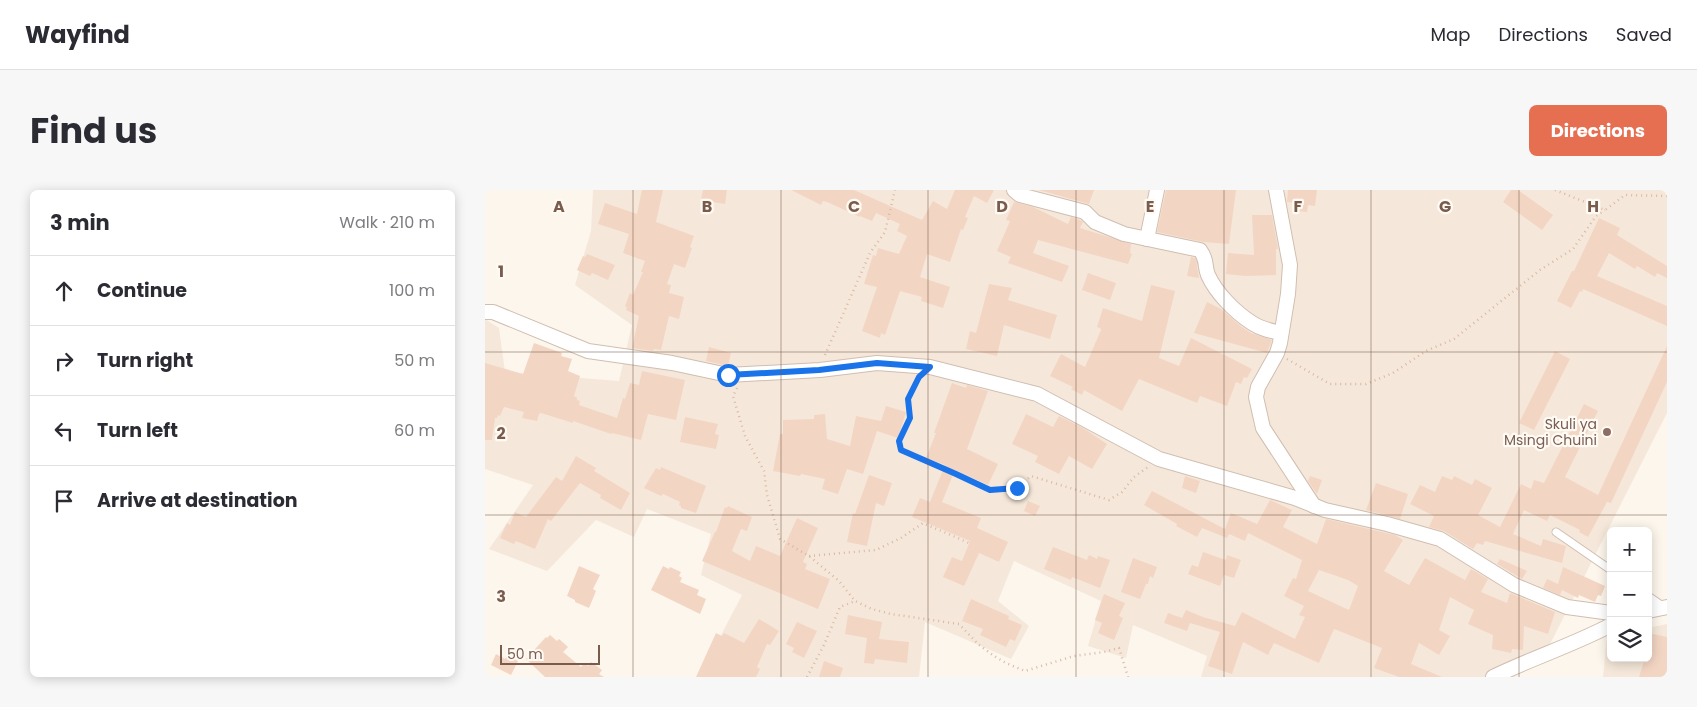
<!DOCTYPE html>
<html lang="en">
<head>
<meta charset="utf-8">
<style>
	body { margin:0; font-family:Poppins,sans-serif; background:#f7f7f7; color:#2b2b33 }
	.controls { position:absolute; right:15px; bottom:15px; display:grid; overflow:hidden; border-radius:8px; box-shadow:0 2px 12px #0003 }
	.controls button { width:45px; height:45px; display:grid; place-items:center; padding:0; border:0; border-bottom:1px solid #e1e1e2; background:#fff; color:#2b2b33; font:25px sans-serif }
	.scale { position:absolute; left:15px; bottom:12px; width:100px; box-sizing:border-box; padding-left:5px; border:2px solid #7a5c4d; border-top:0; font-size:14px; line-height:18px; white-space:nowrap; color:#7a5c4d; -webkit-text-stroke:4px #fffaf3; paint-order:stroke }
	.stop { position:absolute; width:15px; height:15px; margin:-11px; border:4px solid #1a73e8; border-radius:50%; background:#fff }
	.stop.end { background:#1a73e8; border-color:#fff; box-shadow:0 1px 5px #0008 }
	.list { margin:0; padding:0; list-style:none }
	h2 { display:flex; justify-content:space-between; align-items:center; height:65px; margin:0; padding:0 20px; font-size:21px }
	h2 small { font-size:16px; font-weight:400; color:#7c7c81 }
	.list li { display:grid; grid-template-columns:32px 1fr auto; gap:15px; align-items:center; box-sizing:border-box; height:70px; padding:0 20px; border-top:1px solid #e1e1e2 }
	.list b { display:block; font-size:19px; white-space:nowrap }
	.list em { font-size:16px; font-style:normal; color:#7c7c81 }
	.icon { flex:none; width:28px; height:28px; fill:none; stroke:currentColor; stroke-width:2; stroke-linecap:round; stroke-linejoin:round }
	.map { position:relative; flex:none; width:1182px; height:487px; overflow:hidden; border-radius:8px }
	header { display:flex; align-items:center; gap:30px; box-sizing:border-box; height:70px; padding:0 25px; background:#fff; border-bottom:1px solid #e1e1e2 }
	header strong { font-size:24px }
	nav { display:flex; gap:28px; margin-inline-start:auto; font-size:18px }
	.intro { display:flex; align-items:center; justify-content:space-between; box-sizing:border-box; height:120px; padding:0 30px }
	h1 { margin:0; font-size:35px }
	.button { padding:12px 22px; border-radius:8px; background:#e76f51; color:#fff; font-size:18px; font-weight:700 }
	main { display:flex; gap:30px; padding:0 30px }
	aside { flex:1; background:#fff; border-radius:8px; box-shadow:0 2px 12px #0003 }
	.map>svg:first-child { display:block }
	.residential { fill:#f5e8da }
	.building { fill:#f3d5c3; fill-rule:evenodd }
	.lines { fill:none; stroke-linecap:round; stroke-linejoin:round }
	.lane-casing { stroke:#d1beb0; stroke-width:9 }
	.street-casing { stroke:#d1beb0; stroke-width:16 }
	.path { stroke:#d9b8a5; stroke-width:2.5; stroke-dasharray:1 4; stroke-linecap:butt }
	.lane { stroke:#fff; stroke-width:7 }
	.street { stroke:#fff; stroke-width:14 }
	.route { stroke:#1a73e8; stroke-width:6 }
	.grid { fill:none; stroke:#7a5c4d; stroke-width:1; stroke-opacity:0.55 }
	.education-dot { fill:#8d6e63; stroke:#fffaf3; stroke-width:2 }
	.labels { text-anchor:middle; stroke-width:4.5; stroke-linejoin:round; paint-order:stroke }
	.education-label { font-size:14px; fill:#785e54; stroke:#fffaf3; text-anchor:end }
	.grid-label { font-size:16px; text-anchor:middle; font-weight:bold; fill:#7a5c4d; stroke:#fffaf3; stroke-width:4.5; stroke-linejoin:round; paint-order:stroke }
</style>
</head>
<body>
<header>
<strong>Wayfind</strong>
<nav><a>Map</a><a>Directions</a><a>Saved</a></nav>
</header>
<div class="intro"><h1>Find us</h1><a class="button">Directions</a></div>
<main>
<aside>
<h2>3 min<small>Walk · 210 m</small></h2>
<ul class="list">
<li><svg class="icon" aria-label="ahead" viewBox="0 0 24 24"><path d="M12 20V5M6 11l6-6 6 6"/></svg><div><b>Continue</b></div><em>100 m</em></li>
<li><svg class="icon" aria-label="right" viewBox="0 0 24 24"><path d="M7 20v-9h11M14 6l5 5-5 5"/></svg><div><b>Turn right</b></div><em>50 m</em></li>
<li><svg class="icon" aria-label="left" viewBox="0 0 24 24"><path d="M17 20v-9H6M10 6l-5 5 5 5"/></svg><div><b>Turn left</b></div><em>60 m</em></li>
<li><svg class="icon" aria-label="arrive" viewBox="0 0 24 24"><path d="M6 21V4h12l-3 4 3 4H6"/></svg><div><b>Arrive at destination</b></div></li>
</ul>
</aside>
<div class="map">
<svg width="1182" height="487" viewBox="0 0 1182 487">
	<rect width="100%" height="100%" fill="#fdf6ec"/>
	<!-- residential -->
	<g class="residential">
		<path d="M108,0h1074v223l-125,247 -28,17h-313l6,-21 -74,-31 -7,33 -38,-12 13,-45 -87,-40 -16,40 31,25 -18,33 -86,-37 -6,55h-220l43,-82 -41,-20 10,-41 -64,-25 -13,28 -38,-17 -49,51 -58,-22 44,-64 -48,-16v-150l14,9 6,44 114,9 13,-56 -57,-40 16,-54z"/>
		<path d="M1182,434v53h-64l4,-40h4v21h37v-30z"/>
	</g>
	<!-- building -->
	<g class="building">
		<path d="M157,0h21l-7,32 38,14 -4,11 2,1 -7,20 -11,-4 -7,20 4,1 -2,8 15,4 -5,22 -10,-3 -8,34 -7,-1 -1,2 -21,-3 7,-32 -13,-6 1,-3 -2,-1 5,-13 3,2 10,-23h-2l4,-11 -22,-8 6,-19 -31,-10 7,-21 32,11z"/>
		<path d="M218,0h24l-2,14 -24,-4z"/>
		<path d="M306,0h63l68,30 11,-19 14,8 8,-19h39l-7,13 -13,-7 -9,21 3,1 -5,12 -2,-1 -11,33 -23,-8 -7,23 30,10 -7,21 -22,-7 1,-4 -22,-6 -15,44 -4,-2 -1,5 -18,-7 15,-44 -13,-3 9,-29 3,1 2,-8 21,6 8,-18 -10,-5 3,-7 -24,-11 -4,8 -12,-5v1l-33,-15 -4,-1 -2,4z"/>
		<path d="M554,0h55l-5,14z"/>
		<path d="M681,0h70l-7,54 -26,-2 -46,-10z"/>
		<path d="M803,0h29l-2,16 -7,-1 -1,7 -11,-1 1,-8 -10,-1z"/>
		<path d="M1026,0h7l35,25 -11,15 -39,-28z"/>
		<path d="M529,12l19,5 35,17 3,-7 9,3 3,2 -3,6 51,16 -1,9 2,1 -4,10 -90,-24 -5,13 36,13 -7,16 -54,-19 3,-6 -14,-6 13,-30 -4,-1z"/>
		<path d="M767,25h20l6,34h-2v26l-31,1 -19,-2 2,-21 26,2z"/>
		<path d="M1114,28l21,10 -3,7 50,31v12l-10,-5 -2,4 -18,-11 -2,3 -26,-16 -12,23 70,30v20l-84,-37 -1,3 -2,-1 -9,17 -14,-7 15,-30h2z"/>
		<path d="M102,64l28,11 -7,15 -16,-7 -2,3 -13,-6 6,-14 2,1z"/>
		<path d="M706,67l4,1 1,2 3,18 -12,-2z"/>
		<path d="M603,83l28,10 -6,17 -28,-10z"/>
		<path d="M504,94l23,4 -4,12 49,15 -7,24 -46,-14 -7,31 -31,-7 4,-18 6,2z"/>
		<path d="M666,95l24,6 -16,67 20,8 12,-28 61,31 -5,9 -3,-1 -3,7 -5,-2 -9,24 -27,-10 -3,7 -58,-24 -17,32 -38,-21 -2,5 -11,-6 2,-2 -23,-11 11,-22 24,13 16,-37 -1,-2 -3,-1 6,-19 39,13z"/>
		<path d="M722,112l14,7 21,18 9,6 21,7 -5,13 -73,-20z"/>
		<path d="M49,153l28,10 -1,3 11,3 -4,12 12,5 -6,20 3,2v2l3,1 -1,4 38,13 6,-20 2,1 5,-16 9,2 3,-14 43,9 -9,40 -28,-6 -7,26 -29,-7 -1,1 -38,-13v2l-32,-10 -2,1 -2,7 -15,-3 2,-6 -20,-5 -4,9 -2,-1 -1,3h-2l-3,22h-7v-77l38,11z"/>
		<path d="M1182,156v36l-56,121 -4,-1 -19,35 -9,-5 1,-2 -30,-15 -3,6 -23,-11 -11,24 28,12 2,-7 23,7 -4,17 -77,-22 -2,4 -6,-2 -4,6 -29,-18 -15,-4 5,-11 -24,-12 10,-19 15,7 7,-16 10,4 2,-4 18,9 3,-6 17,9 -14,27 22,12 21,-43 10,5 3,-9 10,3 40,-79 14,7 -33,66 33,18z"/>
		<path d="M224,157l22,6 -3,13 -22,-5z"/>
		<path d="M1070,161l15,8 -36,71 -15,-7z"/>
		<path d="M467,193l14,5 1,-3 21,6 -21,58 31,15 -10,21 -33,-15 -13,32 39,16 -4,10 31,14 -9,20 -20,-9 -15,33 -21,-9 9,-20 10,4 8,-20 -58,-24 8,-19 10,4 15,-37 -19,-7 10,-25h-2z"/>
		<path d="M401,216l20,6 -8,26 -21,-7 -14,43 -16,-5 -9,25 -16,-5 3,-10 -24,-5 -1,2 -27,-5 7,-37h3v-14l31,-1v-4l11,-1 2,25 23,7 6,-30 25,5z"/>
		<path d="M541,224l27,13 6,-11 24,12 24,16 -15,25 -23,-13 -10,18 -24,-12 3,-6 -26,-12z"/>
		<path d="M200,227l33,7 -3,10 4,1 -3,14 -36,-7z"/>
		<path d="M91,266l20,12 -2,3 36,22 -9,17 -21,-12 1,-3 -21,-12 -29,38 -3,-2 -13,30 -19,-8 -2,3 -14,-6 7,-15 3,2 5,-13 11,5 30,-40 6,4z"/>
		<path d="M176,277l45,19 -10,27 -15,-5v-2l-2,-1 1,-3 -17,-8 -2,2 -17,-8 12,-20 4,2z"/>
		<path d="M384,285l23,8 -8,23 -8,-3 -9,43 -20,-4 6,-29 2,1z"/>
		<path d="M700,286l15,5 -4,12 -14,-5z"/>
		<path d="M825,286l12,4 -5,14 -9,-13z"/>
		<path d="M891,293l32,11 -8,25 -34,-9z"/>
		<path d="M667,301l73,38 6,-16 26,11 13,-24 22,10 -9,17 34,17 9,-25 69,16 8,5 -19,31 25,14 16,-27 40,22 6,-11 17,10 -7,13 26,11 3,-10 45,19 -7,22 -24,-8 -1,24 -11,-1 -1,4 -19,-4 1,-14 -25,-11 6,-14 -24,-13 -11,33 11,6 -11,19 -20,-12 -8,21 31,13h-43l-25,-9 8,-20 -48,-19 -15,34 -45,-20 -6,12 -25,-13 -11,32 -24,-8 12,-34 -30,-9 -3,8 -23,-8 4,-10 14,5 4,-8 17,7 32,9 7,-14 53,27 10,-22 -6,-2 5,-9 -20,-10 9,-18 3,1 6,-19 -54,-27 -3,8 -16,-7 -2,4 -25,-10 -5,9 -21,-11 1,-2 -33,-19zM834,380l29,10 10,6 -9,24 -41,-19z"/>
		<path d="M543,311l12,5 -5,10 -11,-5z"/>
		<path d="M243,316l24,11 -5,14 -6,-2 -9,22 18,10 6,-15 24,10 17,-38 21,10 -15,34 4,2 -2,5 25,10 -12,30 -116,-48 13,-29h1l9,-25 2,1z"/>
		<path d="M568,357l34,13 2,-5 8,4 1,-3 12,4 -10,28 -28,-11 -1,3 -27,-11z"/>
		<path d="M718,362l23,8 1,-5 14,5 -7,18 -10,-3 -4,11 -32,-12 4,-9 6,2z"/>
		<path d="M648,368l24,9 -4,11 -3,-2 -2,8h-2l-6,15 -19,-7z"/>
		<path d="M1015,369l27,12 -5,8 -25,-15z"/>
		<path d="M94,376l21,9 -7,14 3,2 -7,17 -14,-6v-2l-8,-4z"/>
		<path d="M178,376l6,3 1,-2 11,5 -2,4 3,2 -2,4 19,8 -2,5 9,4 -6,15 -49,-24z"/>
		<path d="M1078,377l42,19 -4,10 -3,-1 -3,7 -16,-7 -1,3 -16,-8 -2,5 -17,-7 4,-9 11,5z"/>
		<path d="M619,404l21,9 -6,13 4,2 -9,22 -16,-7 4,-10 -7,-3z"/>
		<path d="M486,409l38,17 -1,3 14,6 -7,16 -5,-2 -4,8 -26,-12 3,-6 -21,-8z"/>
		<path d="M363,425l34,7 -3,17 30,3 -2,21 -32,-4 -1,5 -10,-1 3,-25 -22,-4z"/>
		<path d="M274,429l20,12 -9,14 -3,-1 -10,23 3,2 -4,8h-60l20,-44 6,3 2,-3 20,10z"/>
		<path d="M312,432l20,9 -13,27 -12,-6 2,-4 -8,-4z"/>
		<path d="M1163,443l19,4v40h-28l6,-19h3z"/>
		<path d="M65,445l7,6 2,-2 9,8 -5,5 18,15 3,-4 4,3 3,-4 11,8 -3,4 5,3h-59l-19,-18 20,-22 1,1z"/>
		<path d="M11,464l9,5 2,-3 11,5 -7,14 -20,-10z"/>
		<path d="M339,471l19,7 -3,9h-21z"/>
	</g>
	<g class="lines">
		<!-- lane casing -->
		<g class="lane-casing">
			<g id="lane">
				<path d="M1071,342l55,38"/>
				<path d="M1163,406l16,11"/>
			</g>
		</g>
		<!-- street casing -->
		<g class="street-casing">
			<g id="street">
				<path d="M529,0l6,5 65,17 10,10 29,12 76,16c8,11 4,15 8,25 8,18 27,37 44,48 9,6 19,8 29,10"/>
				<path d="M791,0l14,75 -2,29 -8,49 -3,10 -19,34 -2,10 7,31 51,78"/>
				<path d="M662,49l10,-49"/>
				<path d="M0,122h8l95,39 84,12 56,12 92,-5 57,-7 53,4 107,27 122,65 136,39 30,12 62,14 53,15 74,46 53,22 44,6"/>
				<path d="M1163,421l19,-4"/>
				<path d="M1008,487c39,-19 80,-32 118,-52"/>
			</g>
		</g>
		<!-- path -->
		<g class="path">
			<path d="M1070,0l50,20 20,-15 42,1"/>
			<path d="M340,165l45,-102 15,-21 10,-42"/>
			<path d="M802,169l43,25h36l27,-11 33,-22 28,-12 86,-69 33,-21 23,-33 9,-6"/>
			<path d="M432,189l-9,20 2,19 -11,23 2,9 55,23 34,17 27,-2 14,-12 78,24 13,-8 12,-15 14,-10"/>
			<path d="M252,198l-4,8 12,40 19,35 3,24 13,44 29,17 30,25 16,20 17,8 19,5 68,10 19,20 16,12 12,7 19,8 49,-15 30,-4 15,-4 9,29"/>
			<path d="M324,366l67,-6 25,-12 22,-15 46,20"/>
			<path d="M322,487l17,-32 16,-38 15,-6"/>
		</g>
		<!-- lane -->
		<use href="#lane" class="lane"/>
		<!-- street -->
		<use href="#street" class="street"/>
	</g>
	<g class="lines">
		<!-- route -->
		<path class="route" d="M243,185l91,-5 58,-7 53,4 -11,10 -11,22 2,19 -11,23 2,9 55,24 34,16 27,-2"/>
	</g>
	<!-- grid -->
	<path class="grid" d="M148,0v487M296,0v487M443,0v487M591,0v487M739,0v487M886,0v487M1034,0v487M0,162h1182M0,325h1182"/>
	<!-- markers -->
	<circle class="education-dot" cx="1122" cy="242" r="5"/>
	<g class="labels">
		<!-- education labels -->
		<g class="education-label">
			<text x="1112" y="239">Skuli ya<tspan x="1112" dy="16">Msingi Chuini</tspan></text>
		</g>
	</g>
	<g class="grid-label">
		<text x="74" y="22">A</text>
		<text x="222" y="22">B</text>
		<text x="369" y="22">C</text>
		<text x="517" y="22">D</text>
		<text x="665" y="22">E</text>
		<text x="813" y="22">F</text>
		<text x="960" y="22">G</text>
		<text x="1108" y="22">H</text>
		<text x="16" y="87">1</text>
		<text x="16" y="249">2</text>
		<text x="16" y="412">3</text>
	</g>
</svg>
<div class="controls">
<button>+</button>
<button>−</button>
<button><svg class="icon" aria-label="layers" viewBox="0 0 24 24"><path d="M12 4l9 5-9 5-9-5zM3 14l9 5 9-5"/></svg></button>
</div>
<div class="scale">50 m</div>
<div class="stop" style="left:243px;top:185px"></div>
<div class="stop end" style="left:532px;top:298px"></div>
</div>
</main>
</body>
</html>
